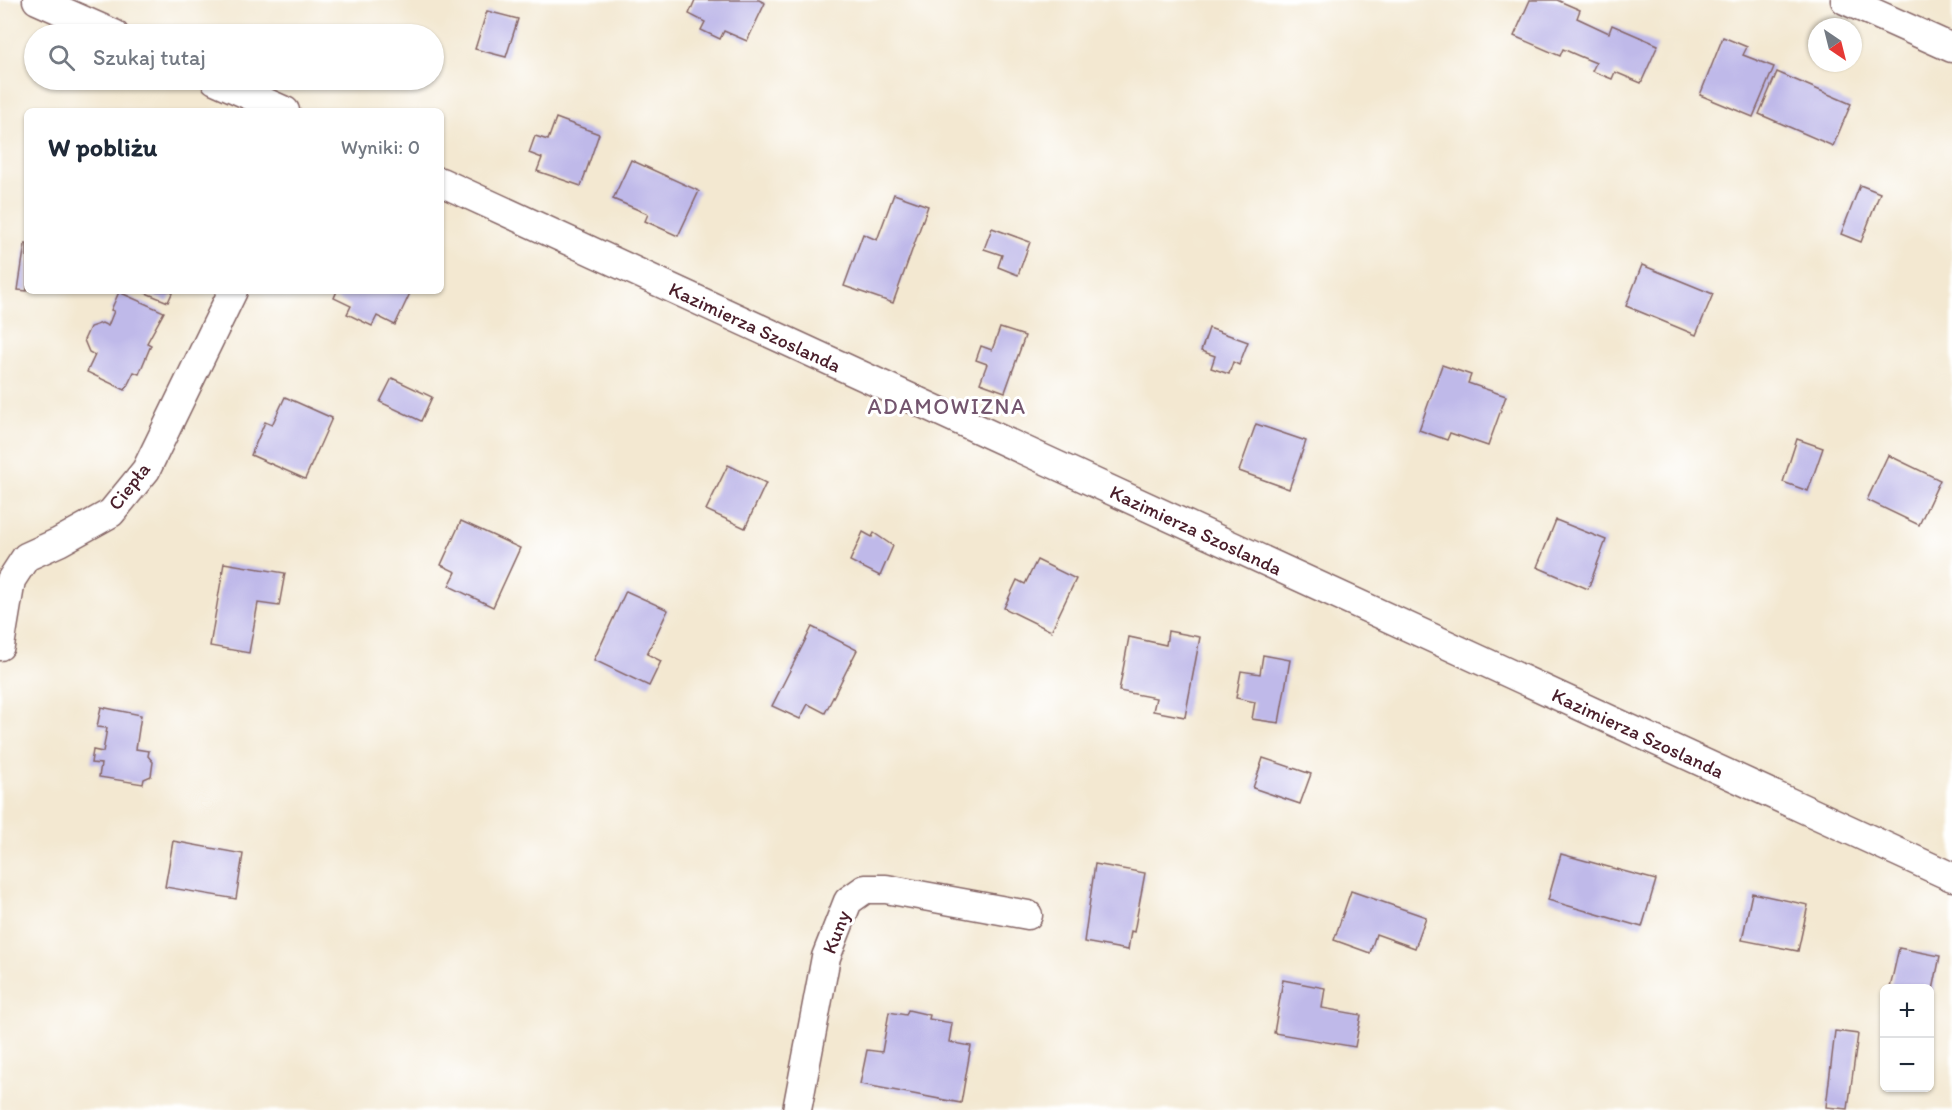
<!DOCTYPE html>
<html lang="pl">
<head>
<meta charset="utf-8">
<style>
	body { margin:0; font-family:Itim,sans-serif; background:#f6f6f7; color:#1f2937 }
	.controls { position:absolute; right:18px; bottom:18px; display:grid; overflow:hidden; border-radius:9px; box-shadow:0 2px 4px #0004 }
	.controls button { width:54px; height:54px; display:grid; place-items:center; padding:0; border:0; border-bottom:2px solid #e0e1e3; background:#fff; color:#1f2937; font:30px sans-serif }
	.compass { position:absolute; left:1808px; top:18px; width:54px; height:54px; border-radius:50%; background:#fff; box-shadow:0 2px 4px #0004; rotate:145deg }
	.list { margin:0; padding:0; list-style:none }
	h2 { display:flex; justify-content:space-between; align-items:center; height:78px; margin:0; padding:0 24px; font-size:26px }
	h2 small { font-size:20px; font-weight:400; color:#747a83 }
	.icon { flex:none; width:33px; height:33px; fill:none; stroke:currentColor; stroke-width:2; stroke-linecap:round; stroke-linejoin:round }
	.map { position:relative; flex:none; width:1952px; height:1110px; overflow:hidden }
	.search { position:absolute; background:#fff; box-shadow:0 2px 4px #0004; left:24px; top:24px; width:420px; height:66px; display:flex; align-items:center; gap:15px; box-sizing:border-box; padding:0 21px; border-radius:33px; color:#747a83; font-size:22px }
	.panel { position:absolute; background:#fff; box-shadow:0 2px 4px #0004; left:24px; top:108px; width:420px; height:186px; border-radius:9px }
	.map>svg:first-child { display:block }
	.building { fill:#bfb9e9 }
	.lines { fill:none; stroke-linecap:round; stroke-linejoin:round }
	.minor-casing { stroke:#856565; stroke-width:31 }
	.minor { stroke:#fff; stroke-width:28 }
	.labels { text-anchor:middle; stroke-width:6; stroke-linejoin:round; paint-order:stroke }
	.street-label { font-size:20px; fill:#4a1f2b; stroke:#fff }
	.quarter-label { font-size:22px; letter-spacing:1.5px; fill:#73556e; stroke:#fff }
</style>
</head>
<body>
<div class="map">
<svg width="1952" height="1110" viewBox="0 0 1952 1110">
	<rect width="100%" height="100%" fill="#fff"/>
	<filter id="ink" filterUnits="userSpaceOnUse"><feTurbulence type="fractalNoise" baseFrequency=".0167" numOctaves="2"/><feDisplacementMap in="SourceGraphic" scale="12" xChannelSelector="R" yChannelSelector="G"/><feConvolveMatrix kernelMatrix="1 2 1 2 8 2 1 2 1" color-interpolation-filters="sRGB"/></filter>
	<filter id="wash" filterUnits="userSpaceOnUse"><feTurbulence type="fractalNoise" baseFrequency=".008" numOctaves="4" result="noise"/><feDisplacementMap in="SourceGraphic" scale="24" xChannelSelector="R" yChannelSelector="G"/><feGaussianBlur stdDeviation="1.35" result="paint"/><feColorMatrix in="noise" values="0 0 0 0 0 0 0 0 0 0 0 0 0 0 0 0 0 1.4 0 .05"/><feComposite in="paint" operator="in"/></filter>
	<g filter="url(#wash)">
		<rect width="100%" height="100%" fill="#f3e8d1"/>
		<g id="blocks">
			<!-- building -->
			<g class="building">
				<path d="M695,0h64l6,3 -18,38 -23,-10 -4,8 -19,-9 4,-8 -16,-8z"/>
				<path d="M1530,0h27l23,10 -3,8 32,15 3,-8 46,20 -17,38 -26,-11 -3,7 -20,-8 4,-8 -17,-7 -16,-7 -3,7 -46,-20z"/>
				<path d="M487,11l31,8 -12,38 -31,-8z"/>
				<path d="M1723,37l24,10 -4,8 31,12 -21,50 -53,-22z"/>
				<path d="M1777,72l74,32 -18,42 -74,-32z"/>
				<path d="M556,118l43,16 -18,52 -44,-15 5,-13 -13,-5 6,-17 13,4z"/>
				<path d="M631,160l68,31 -21,45 -33,-15 3,-7 -35,-15z"/>
				<path d="M1860,185l20,8 -19,49 -20,-8z"/>
				<path d="M894,194l34,12 -35,97 -49,-17 19,-52 14,6z"/>
				<path d="M992,228l38,14 -12,33 -20,-8 4,-12 -18,-6z"/>
				<path d="M25,244h2v47l-9,-1z"/>
				<path d="M1642,265l71,29 -17,41 -70,-29z"/>
				<path d="M141,291h32l-5,11z"/>
				<path d="M337,291h74l-16,34 -18,-9 -5,10 -25,-12 4,-8 -17,-8z"/>
				<path d="M119,292l45,20 -17,31 4,2 -12,29 -5,-2 -9,18 -38,-18 8,-17 -6,-3 -5,-12 6,-13 12,-4 6,3 6,-15 -3,-1z"/>
				<path d="M1000,328l25,8 -20,56 -25,-9 7,-19 -11,-4 5,-14 11,4z"/>
				<path d="M1209,328l39,14 -9,23 -6,-3 -4,12 -18,-6 4,-12 -14,-5z"/>
				<path d="M1442,365l29,10 -3,8 38,13 -18,50 -38,-13 -3,7 -28,-10z"/>
				<path d="M392,378l40,19 -11,24 -41,-19z"/>
				<path d="M285,397l47,21 -27,61 -54,-24 14,-33 7,3z"/>
				<path d="M1256,424l50,17 -17,48 -50,-18z"/>
				<path d="M1797,439l26,9 -15,43 -25,-9z"/>
				<path d="M1888,455l52,25 -21,45 -52,-25z"/>
				<path d="M728,465l38,18 -21,45 -39,-18z"/>
				<path d="M1556,520l50,20 -18,49 -51,-22z"/>
				<path d="M461,521l59,27 -27,59 -44,-21 7,-14 -15,-7z"/>
				<path d="M863,532l9,5 2,-4 19,13 -13,30 -30,-15z"/>
				<path d="M1037,560l39,19 -25,52 -47,-23 13,-28 8,4z"/>
				<path d="M224,563l61,10 -6,33 -21,-3 -9,50 -39,-7z"/>
				<path d="M626,591l42,19 -21,44 14,7 -12,25 -55,-26z"/>
				<path d="M812,627l45,23 -32,63 -17,-9 -8,15 -28,-13z"/>
				<path d="M1168,631l32,6 -15,80 -32,-6 3,-13 -37,-7 10,-54 37,8z"/>
				<path d="M1263,655l27,5 -11,63 -27,-4 3,-17 -19,-4 5,-27 19,3z"/>
				<path d="M101,707l40,8 -5,34 13,2 -1,5 5,6 -2,14 -7,3 -1,5 -44,-7 2,-13 -10,-1 2,-13 10,2 4,-24 -10,-1z"/>
				<path d="M1263,758l48,16 -11,30 -47,-16z"/>
				<path d="M173,841l70,13 -7,45 -71,-12z"/>
				<path d="M1561,854l95,26 -14,47 -94,-27z"/>
				<path d="M1095,864l50,9 -11,59 -3,-1 -3,19 -44,-8z"/>
				<path d="M1351,891l75,26 -11,31 -39,-14 -6,19 -36,-13z"/>
				<path d="M1752,893l56,12 -10,46 -56,-11z"/>
				<path d="M1899,948l41,8 -9,44 -1,-12h-40z"/>
				<path d="M1283,980l42,8 -3,20 39,7 -6,32 -81,-14z"/>
				<path d="M908,1010l22,5 -1,4 23,4 -3,19 22,4 -10,57 -101,-19 7,-34 15,2 7,-40 17,3z"/>
				<path d="M1835,1031l23,3 -10,75 -22,-2z"/>
			</g>
		</g>
	</g>
	<g filter="url(#ink)">
		<use href="#blocks" fill-opacity="0" stroke="#856565" stroke-width="1.5"/>
		<g class="lines">
			<!-- minor casing -->
			<g class="minor-casing">
				<g id="minor">
					<path d="M37,0l77,34"/>
					<path d="M1845,0l107,48"/>
					<path d="M215,80l70,31"/>
					<path d="M441,182l1511,695"/>
					<path d="M0,646l11,-66 15,-23 33,-15 52,-29 35,-43 87,-179"/>
					<path d="M797,1110l29,-153 22,-56 17,-12h21l142,26"/>
				</g>
			</g>
			<!-- minor -->
			<use href="#minor" class="minor"/>
		</g>
	</g>
	<g class="labels">
		<!-- street labels -->
		<g class="street-label">
			<text transform="translate(755 327) rotate(25)" y="7">Kazimierza Szoslanda</text>
			<text transform="translate(129 486) rotate(-52)" y="7">Ciepła</text>
			<text transform="translate(1196 530) rotate(25)" y="7">Kazimierza Szoslanda</text>
			<text transform="translate(1638 733) rotate(25)" y="7">Kazimierza Szoslanda</text>
			<text transform="translate(836 932) rotate(-69)" y="7">Kuny</text>
		</g>
		<!-- quarter labels -->
		<g class="quarter-label">
			<text x="947" y="414">ADAMOWIZNA</text>
		</g>
	</g>
</svg>
<div class="controls">
<button>+</button>
<button>−</button>
</div>
<svg class="compass" viewBox="-18 -18 36 36"><path d="M0-13l5 13h-10z" fill="#e53935"/><path d="M0 13l5-13h-10z" fill="#747a83"/></svg>
<div class="search"><svg class="icon" aria-label="search" viewBox="0 0 24 24"><circle cx="10" cy="10" r="6"/><path d="M15 15l6 6"/></svg>Szukaj tutaj</div>
<section class="panel">
<h2>W pobliżu<small>Wyniki: 0</small></h2>
<ul class="list">
</ul>
</section>
</div>
</body>
</html>
